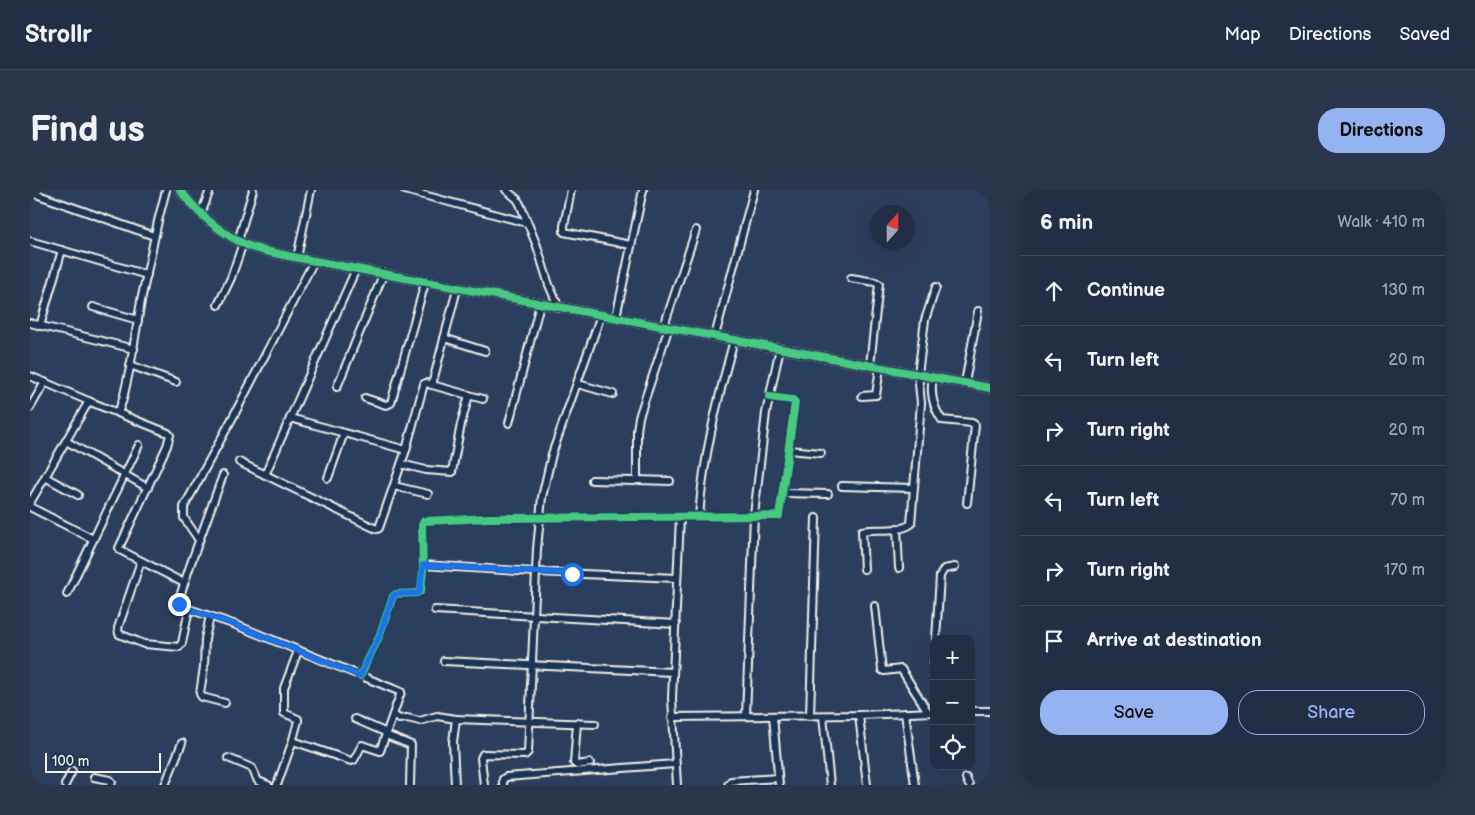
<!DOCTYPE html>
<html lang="en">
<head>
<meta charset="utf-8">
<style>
	body { margin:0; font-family:"Balsamiq Sans",sans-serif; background:#29364d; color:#f1f3f6 }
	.controls { position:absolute; right:15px; bottom:15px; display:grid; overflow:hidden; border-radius:10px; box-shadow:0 5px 20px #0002 }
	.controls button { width:45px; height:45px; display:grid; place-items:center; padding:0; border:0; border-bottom:1px solid #3e4a5f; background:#212e46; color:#f1f3f6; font:25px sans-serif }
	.compass { position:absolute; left:840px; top:15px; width:45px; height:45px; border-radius:50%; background:#212e46; box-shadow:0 5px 20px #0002; rotate:21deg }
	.scale { position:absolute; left:15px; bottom:12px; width:116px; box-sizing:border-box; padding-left:5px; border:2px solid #f4f1e8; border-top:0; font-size:14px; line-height:18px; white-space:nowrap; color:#f4f1e8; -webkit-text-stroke:4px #1d3557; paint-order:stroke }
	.stop { position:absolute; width:15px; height:15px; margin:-11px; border:4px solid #1a73e8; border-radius:50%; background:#fff }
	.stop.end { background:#1a73e8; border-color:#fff; box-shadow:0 1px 5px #0008 }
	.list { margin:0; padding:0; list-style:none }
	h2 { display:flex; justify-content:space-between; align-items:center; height:65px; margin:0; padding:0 20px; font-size:21px }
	h2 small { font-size:16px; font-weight:400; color:#a2a8b3 }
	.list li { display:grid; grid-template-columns:32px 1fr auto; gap:15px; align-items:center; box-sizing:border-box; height:70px; padding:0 20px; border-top:1px solid #3e4a5f }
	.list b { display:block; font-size:19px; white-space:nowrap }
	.list em { font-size:16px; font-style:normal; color:#a2a8b3 }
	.actions { display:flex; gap:10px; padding:15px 20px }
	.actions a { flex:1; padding:11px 0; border:1px solid #95b2f1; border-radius:20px; text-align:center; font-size:18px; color:#95b2f1 }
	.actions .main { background:#95b2f1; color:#111 }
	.icon { flex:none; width:28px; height:28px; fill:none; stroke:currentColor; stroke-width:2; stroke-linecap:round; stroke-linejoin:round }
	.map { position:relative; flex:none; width:960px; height:595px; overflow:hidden; border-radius:20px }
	header { display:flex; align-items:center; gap:30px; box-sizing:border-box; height:70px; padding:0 25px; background:#212e46; border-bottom:1px solid #3e4a5f }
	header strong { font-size:24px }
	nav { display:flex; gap:28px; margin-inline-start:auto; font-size:18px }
	.intro { display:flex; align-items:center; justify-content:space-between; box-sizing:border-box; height:120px; padding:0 30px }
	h1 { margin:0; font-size:35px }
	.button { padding:12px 22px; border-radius:20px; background:#95b2f1; color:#111; font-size:18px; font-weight:700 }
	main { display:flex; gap:30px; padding:0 30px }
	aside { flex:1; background:#212e46; border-radius:20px; box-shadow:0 5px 20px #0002 }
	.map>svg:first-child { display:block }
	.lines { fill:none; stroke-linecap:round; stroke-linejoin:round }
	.minor-casing { stroke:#f4f1e8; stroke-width:10 }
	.tertiary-casing { stroke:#f4f1e8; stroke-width:11 }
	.minor { stroke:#1d3557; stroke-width:6 }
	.tertiary { stroke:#1d3557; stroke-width:8 }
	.cycleway-casing { stroke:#1d3557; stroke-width:11 }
	.cycleway { stroke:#46c982; stroke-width:8 }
	.route { stroke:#1a73e8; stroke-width:6 }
</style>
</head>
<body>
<header>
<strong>Strollr</strong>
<nav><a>Map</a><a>Directions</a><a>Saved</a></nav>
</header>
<div class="intro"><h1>Find us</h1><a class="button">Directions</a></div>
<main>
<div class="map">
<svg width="960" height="595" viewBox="0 0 960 595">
	<rect width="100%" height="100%" fill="#2c3e5d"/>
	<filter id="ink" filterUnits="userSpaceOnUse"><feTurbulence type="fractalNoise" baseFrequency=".02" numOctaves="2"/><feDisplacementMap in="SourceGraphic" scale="10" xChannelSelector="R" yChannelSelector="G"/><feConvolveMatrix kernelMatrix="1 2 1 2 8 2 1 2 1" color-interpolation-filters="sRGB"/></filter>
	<g filter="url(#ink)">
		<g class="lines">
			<!-- minor casing -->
			<g class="minor-casing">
				<g id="minor">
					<path d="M375,0l122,33"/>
					<path d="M476,0l11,9 3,5 17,42 12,39 10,23"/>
					<path d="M541,0l-7,36v6l67,13"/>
					<path d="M0,2l124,44"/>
					<path d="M171,24l9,-24"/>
					<path d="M0,51l117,34"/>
					<path d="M208,51l15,-51"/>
					<path d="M267,68l14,-68"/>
					<path d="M821,88l24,4 4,2 -9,81"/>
					<path d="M188,115l13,-27 12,-35"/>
					<path d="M63,117l45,13"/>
					<path d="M586,127l27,-127"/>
					<path d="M0,133l104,26"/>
					<path d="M10,136l22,-76"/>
					<path d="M634,136l32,-96"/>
					<path d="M685,146l39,-146"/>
					<path d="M414,148l41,13"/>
					<path d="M100,175l46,17"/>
					<path d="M0,186l63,27 75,30 2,2 -3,11 -48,102 1,2 64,33"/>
					<path d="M903,187c-3,15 0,30 9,43l30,3 3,2 -8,78"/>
					<path d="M935,193l13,-72"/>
					<path d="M548,194l35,10"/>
					<path d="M402,195l51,14"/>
					<path d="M307,197l46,-112"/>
					<path d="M832,206l14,-1 4,-28"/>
					<path d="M335,208l21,7 5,-2 34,-120"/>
					<path d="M0,218l15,-26"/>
					<path d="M88,223l5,-14 7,-31 11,-67 17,-80 8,-31"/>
					<path d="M260,228l116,32"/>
					<path d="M479,233l31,-119"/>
					<path d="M36,251l82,47"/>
					<path d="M759,260l32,3"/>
					<path d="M209,272l133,65 5,2 2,-1 27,-78 18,-66 2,-1 6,2 25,-96"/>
					<path d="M371,274l25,6 26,2 9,-48 8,-29"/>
					<path d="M193,285l-32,88 -13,39 2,4 56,19 165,67 -21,59 -18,-6 -8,15 -3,1 -58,-20"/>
					<path d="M235,285l91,-206"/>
					<path d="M15,287l33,18"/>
					<path d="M298,288l16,-45"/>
					<path d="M562,290l42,1 3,-1v-49l2,-14 30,-90"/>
					<path d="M607,290l33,1"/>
					<path d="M364,296l34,8"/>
					<path d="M812,296l71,2"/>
					<path d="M753,303l45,1"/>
					<path d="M0,313l59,-102"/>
					<path d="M0,317l63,32"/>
					<path d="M669,327c4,-60 19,-119 35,-177"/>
					<path d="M867,338l2,40"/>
					<path d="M169,350l-15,-22v-11l49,-90 81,-156"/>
					<path d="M111,371l-23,67 1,6 25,10 35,3 3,-4 7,-34"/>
					<path d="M393,375l113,7 141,6"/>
					<path d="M834,379l-2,-38c15,-3 37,2 49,-7l10,-121 -3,-29 7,-54 11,-33"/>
					<path d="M37,404l72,-149"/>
					<path d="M845,416l7,64 2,1 17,-2 27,43"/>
					<path d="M405,420l241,14"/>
					<path d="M180,426l-5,23 -1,28 -4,27 2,3 23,6"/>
					<path d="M906,449l4,-63 4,-7 11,-2"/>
					<path d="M414,471l228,11"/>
					<path d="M904,471v15"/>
					<path d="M330,486l19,-39 14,-41 3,-2 21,-1 4,-2 2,-21 -1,-45 2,-4 66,-3 289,-2 16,-114 -2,-2 -24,-3"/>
					<path d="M941,521h19"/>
					<path d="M875,523l10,72"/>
					<path d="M364,525l5,4 8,-1 13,3 17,-5 19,3"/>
					<path d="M829,525l8,70"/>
					<path d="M716,526l8,-201 12,-102 14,-65"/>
					<path d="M743,526l6,69"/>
					<path d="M780,526l6,-198"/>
					<path d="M793,526l7,69"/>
					<path d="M642,527l187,-2 75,-3"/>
					<path d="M325,529l32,14"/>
					<path d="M547,533l-3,40 3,2 13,-2"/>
					<path d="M356,545l25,10 -1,40"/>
					<path d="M198,568l24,10 6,13 10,4"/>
					<path d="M64,587l16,3 2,2 -1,3"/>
					<path d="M936,588l3,7"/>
					<path d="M35,595l7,-14"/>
					<path d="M135,595l17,-42"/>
					<path d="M247,595l15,-42 6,-22v-2l-14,-6v-25l14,-37"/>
					<path d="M425,595l-2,-43 3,-23 139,5"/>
					<path d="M454,595l-3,-27 2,-4 42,1 3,-3 9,-203 5,-52 10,-43 49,-139"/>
					<path d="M473,595v-6l3,-2 169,-13"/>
					<path d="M647,595l-5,-87 8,-181"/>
					<path d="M698,595l3,-4 47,-3"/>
				</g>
			</g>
			<!-- tertiary casing -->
			<g class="tertiary-casing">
				<path id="tertiary" d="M150,0c17,23 42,45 69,56 12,5 26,7 39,10l702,132"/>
			</g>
			<!-- minor -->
			<use href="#minor" class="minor"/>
			<!-- tertiary -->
			<use href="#tertiary" class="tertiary"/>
			<!-- cycleway casing -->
			<g class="cycleway-casing">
				<g id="cycleway">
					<path d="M150,0c17,23 42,45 69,56 12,5 26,7 39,10l702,132"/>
					<path d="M330,486l19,-39 14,-41 3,-2 21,-1 4,-2 2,-21 -1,-45 2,-4 66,-3 289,-2 16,-114 -2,-2 -24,-3"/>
				</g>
			</g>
			<!-- cycleway -->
			<use href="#cycleway" class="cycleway"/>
		</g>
	</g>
	<g class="lines" filter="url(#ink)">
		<!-- route -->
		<path class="route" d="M149,414l4,3 53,18 124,51 19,-39 14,-41 3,-2 21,-1 3,-2 3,-26 149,9"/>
	</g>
</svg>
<div class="controls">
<button>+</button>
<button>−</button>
<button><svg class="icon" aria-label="locate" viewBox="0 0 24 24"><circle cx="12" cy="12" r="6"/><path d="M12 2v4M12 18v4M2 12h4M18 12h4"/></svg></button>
</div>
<svg class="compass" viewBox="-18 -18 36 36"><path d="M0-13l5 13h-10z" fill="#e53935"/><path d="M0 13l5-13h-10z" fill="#a2a8b3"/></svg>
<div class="scale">100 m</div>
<div class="stop" style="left:542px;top:384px"></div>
<div class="stop end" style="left:149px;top:414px"></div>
</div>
<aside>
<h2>6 min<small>Walk · 410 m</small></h2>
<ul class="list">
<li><svg class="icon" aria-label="ahead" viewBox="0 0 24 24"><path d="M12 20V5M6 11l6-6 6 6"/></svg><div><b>Continue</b></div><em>130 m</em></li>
<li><svg class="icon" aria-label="left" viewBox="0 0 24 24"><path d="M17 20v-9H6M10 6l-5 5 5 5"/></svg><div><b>Turn left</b></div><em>20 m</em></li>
<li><svg class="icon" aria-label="right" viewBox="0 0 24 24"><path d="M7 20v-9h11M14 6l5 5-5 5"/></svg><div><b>Turn right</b></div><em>20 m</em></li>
<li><svg class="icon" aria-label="left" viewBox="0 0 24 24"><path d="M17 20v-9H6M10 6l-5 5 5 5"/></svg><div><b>Turn left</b></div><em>70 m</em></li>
<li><svg class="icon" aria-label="right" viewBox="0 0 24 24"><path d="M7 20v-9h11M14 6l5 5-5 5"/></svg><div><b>Turn right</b></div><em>170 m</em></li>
<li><svg class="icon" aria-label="arrive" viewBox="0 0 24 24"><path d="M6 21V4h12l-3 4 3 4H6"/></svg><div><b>Arrive at destination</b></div></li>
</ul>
<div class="actions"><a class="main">Save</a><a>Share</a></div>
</aside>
</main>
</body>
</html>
